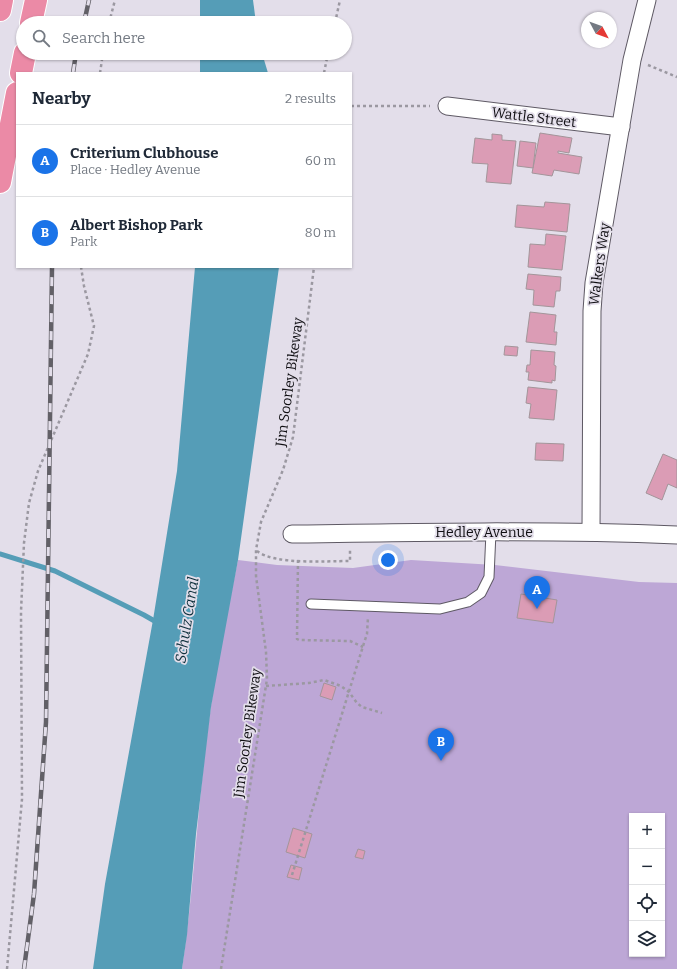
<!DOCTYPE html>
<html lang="en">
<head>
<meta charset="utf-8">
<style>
	body { margin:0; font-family:Bitter,serif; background:#f2f2f3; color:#1f2937 }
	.controls { position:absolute; right:12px; bottom:12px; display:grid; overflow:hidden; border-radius:0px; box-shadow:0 1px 3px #0004 }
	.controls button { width:36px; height:36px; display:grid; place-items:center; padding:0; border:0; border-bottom:1px solid #e0e1e3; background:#fff; color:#1f2937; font:20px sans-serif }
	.compass { position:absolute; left:581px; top:12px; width:36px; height:36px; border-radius:50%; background:#fff; box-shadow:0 1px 3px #0004; rotate:131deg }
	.you { position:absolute; left:388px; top:560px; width:14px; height:14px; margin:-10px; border:3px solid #fff; border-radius:50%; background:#1a73e8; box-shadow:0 0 0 6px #1a73e833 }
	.badge { display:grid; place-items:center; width:26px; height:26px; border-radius:50%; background:#1a73e8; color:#fff; font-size:13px; font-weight:700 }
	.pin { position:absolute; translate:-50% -33px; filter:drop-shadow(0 1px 2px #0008) }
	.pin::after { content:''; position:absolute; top:21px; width:14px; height:12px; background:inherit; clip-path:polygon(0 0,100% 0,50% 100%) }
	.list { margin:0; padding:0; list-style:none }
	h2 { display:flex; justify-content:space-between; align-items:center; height:52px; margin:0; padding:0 16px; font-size:17px }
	h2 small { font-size:13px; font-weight:400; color:#747a83 }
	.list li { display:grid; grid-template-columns:26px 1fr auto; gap:12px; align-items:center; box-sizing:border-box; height:72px; padding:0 16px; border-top:1px solid #e0e1e3 }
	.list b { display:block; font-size:15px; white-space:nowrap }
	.list p { margin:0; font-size:13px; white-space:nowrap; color:#747a83 }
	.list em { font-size:13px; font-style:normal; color:#747a83 }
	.icon { flex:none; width:22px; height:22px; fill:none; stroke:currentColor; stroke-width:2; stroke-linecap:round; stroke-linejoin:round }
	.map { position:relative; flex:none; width:677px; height:969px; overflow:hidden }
	.search { position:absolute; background:#fff; box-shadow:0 1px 3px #0004; left:16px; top:16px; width:336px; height:44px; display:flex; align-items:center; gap:10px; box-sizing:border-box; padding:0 14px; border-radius:22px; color:#747a83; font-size:15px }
	.panel { position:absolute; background:#fff; box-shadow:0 1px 3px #0004; left:16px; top:72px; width:336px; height:196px; border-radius:0px }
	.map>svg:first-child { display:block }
	.green { fill:#bda7d6; fill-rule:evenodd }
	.water { fill:#559db7 }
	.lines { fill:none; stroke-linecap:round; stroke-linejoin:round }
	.stream { stroke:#559db7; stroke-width:5 }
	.building { fill:#db9cb5; stroke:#a3959a }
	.service-casing { stroke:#5e5964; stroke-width:11 }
	.minor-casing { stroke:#5e5964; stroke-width:19 }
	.motorway-casing { stroke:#fff; stroke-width:24 }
	.path { stroke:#9b98a1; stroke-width:2.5; stroke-dasharray:3 3; stroke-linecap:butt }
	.service { stroke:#fff; stroke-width:9 }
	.minor { stroke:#fff; stroke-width:17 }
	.motorway { stroke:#eb8aa6; stroke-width:22 }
	.rail-casing { stroke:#626067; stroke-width:4.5 }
	.rail { stroke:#e3deea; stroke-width:3; stroke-dasharray:9; stroke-linecap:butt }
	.labels { text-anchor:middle; stroke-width:3.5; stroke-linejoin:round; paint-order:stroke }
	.street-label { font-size:14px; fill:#100f13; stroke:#e3deea }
	.water-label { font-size:15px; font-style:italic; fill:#0f313d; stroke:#e3deea }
</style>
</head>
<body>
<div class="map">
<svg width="677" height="969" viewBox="0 0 677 969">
	<rect width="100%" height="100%" fill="#e3deea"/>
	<!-- green -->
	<path class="green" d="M238,560l39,5 76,3 58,-8 84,5 144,17 38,1v386h-495c13,-87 16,-175 29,-263 7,-48 17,-97 27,-146zM632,816h30v138h-30z"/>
	<!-- water -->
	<g class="water">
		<path d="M200,0h53l3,23h-56z"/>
		<path d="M200,53h62l6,20h-68z"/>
		<path d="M195,267h84l-41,293 -27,147 -15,127 -9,101 -5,34h-89l12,-85 48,-264 24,-149z"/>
	</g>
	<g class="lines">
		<!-- stream -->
		<path class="stream" d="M0,554l55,17 89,44 14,8"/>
	</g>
	<!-- building -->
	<g class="building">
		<path d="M540,133l32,5 -3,15 -11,-2v2l24,4 -3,17 -25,-4 -2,6 -20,-3z"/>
		<path d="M492,134l10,1v5l14,1 -5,43 -25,-2 2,-18 -16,-1 3,-25 17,2z"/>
		<path d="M520,141l16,2 -3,25 -16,-2z"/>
		<path d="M545,202l25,2 -3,28 -52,-5 2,-22 27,2z"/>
		<path d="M546,234l20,2 -4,34 -34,-3 2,-23 15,1z"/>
		<path d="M528,274l33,3 -1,14h-4l-2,16 -21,-2 1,-15 -8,-1z"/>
		<path d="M530,312l26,3 -2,17h3l-1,13 -30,-3z"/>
		<path d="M505,346l13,1 -1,9 -13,-1z"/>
		<path d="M531,350l24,2 -1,13 2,1 -1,15 -3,-1v3l-24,-3 1,-8h-3l1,-7h3z"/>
		<path d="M528,387l29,3 -3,30 -25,-2 2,-14 -5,-1z"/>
		<path d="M536,443l28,1 -1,17 -28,-1z"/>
		<path d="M663,454l14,6v28l-9,-4 -6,16 -16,-7z"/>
		<path d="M521,594l36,6 -4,23 -36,-5z"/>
		<path d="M324,683l12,4 -4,13 -12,-4z"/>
		<path d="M293,828l19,6 -7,24 -19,-6z"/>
		<path d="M358,849l7,2 -2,8 -8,-2z"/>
		<path d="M291,865l11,3 -3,12 -12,-3z"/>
	</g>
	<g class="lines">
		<!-- service casing -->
		<g class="service-casing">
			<path id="service" d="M311,604l129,5 28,-7 13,-9 8,-16 2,-45"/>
		</g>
		<!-- minor casing -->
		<g class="minor-casing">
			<g id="minor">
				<path d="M447,106l174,21"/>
				<path d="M591,532l1,-221 2,-28 38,-223 15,-60"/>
				<path d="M292,534c128,-2 257,-4 385,1"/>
			</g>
		</g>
		<!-- motorway casing -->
		<g class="motorway-casing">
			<g id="motorway">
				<path d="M0,10l2,-10"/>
				<path d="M31,23l5,-23"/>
				<path d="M21,73l4,-20"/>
				<path d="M0,182l17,-89"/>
			</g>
		</g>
		<!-- path -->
		<g class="path">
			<path d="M109,23l6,-23"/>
			<path d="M335,23l5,-23"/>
			<path d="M648,65l29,12"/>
			<path d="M100,73l3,-20"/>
			<path d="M324,73l4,-20"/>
			<path d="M351,106h79"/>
			<path d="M257,551c18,14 68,10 93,10v-11"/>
			<path d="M298,560l-1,79 2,1 51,1 13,6"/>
			<path d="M266,686l43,-3 15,-3 17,6 8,6 8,11 5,4 20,6"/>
			<path d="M292,875l72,-232 3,-9 1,-17"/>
			<path d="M7,969l15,-170 -1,-187 3,-69 5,-40 9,-32 50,-117 6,-28 -10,-40 -3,-19"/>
			<path d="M221,969l46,-290 -1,-27 -10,-76v-26l5,-28 22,-52 10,-33 21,-170"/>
		</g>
		<!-- service -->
		<use href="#service" class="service"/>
		<!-- minor -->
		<use href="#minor" class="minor"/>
		<!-- motorway -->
		<use href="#motorway" class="motorway"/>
		<!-- rail casing -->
		<g class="rail-casing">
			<g id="rail">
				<path d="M84,23l5,-23"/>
				<path d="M73,73l3,-20"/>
				<path d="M24,969l10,-75 12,-172 6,-455"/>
			</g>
		</g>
		<!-- rail -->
		<use href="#rail" class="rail"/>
	</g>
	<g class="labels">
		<!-- street labels -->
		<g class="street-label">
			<text transform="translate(534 117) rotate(7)" y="5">Wattle Street</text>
			<text transform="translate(599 264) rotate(-82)" y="5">Walkers Way</text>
			<text transform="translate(289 382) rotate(-82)" y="5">Jim Soorley Bikeway</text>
			<text x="484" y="537">Hedley Avenue</text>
			<text transform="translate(247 733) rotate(-82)" y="5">Jim Soorley Bikeway</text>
		</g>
		<!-- water labels -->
		<g class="water-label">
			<text transform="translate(187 620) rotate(-81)" y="5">Schulz Canal</text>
		</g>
	</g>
</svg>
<div class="controls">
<button>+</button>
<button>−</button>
<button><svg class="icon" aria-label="locate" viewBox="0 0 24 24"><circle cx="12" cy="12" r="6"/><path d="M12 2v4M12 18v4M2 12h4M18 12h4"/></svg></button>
<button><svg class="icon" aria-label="layers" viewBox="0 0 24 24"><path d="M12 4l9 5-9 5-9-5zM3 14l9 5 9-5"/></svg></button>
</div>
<svg class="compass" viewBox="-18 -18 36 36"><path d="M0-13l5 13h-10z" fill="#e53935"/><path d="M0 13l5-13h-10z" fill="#747a83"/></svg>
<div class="you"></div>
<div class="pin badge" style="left:537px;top:609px">A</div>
<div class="pin badge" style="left:441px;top:761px">B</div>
<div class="search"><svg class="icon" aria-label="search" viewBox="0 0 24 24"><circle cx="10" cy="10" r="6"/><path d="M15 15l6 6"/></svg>Search here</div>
<section class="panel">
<h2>Nearby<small>2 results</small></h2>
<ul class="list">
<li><span class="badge">A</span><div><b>Criterium Clubhouse</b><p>Place · Hedley Avenue</p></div><em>60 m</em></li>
<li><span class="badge">B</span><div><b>Albert Bishop Park</b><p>Park</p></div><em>80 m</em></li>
</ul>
</section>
</div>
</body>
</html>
